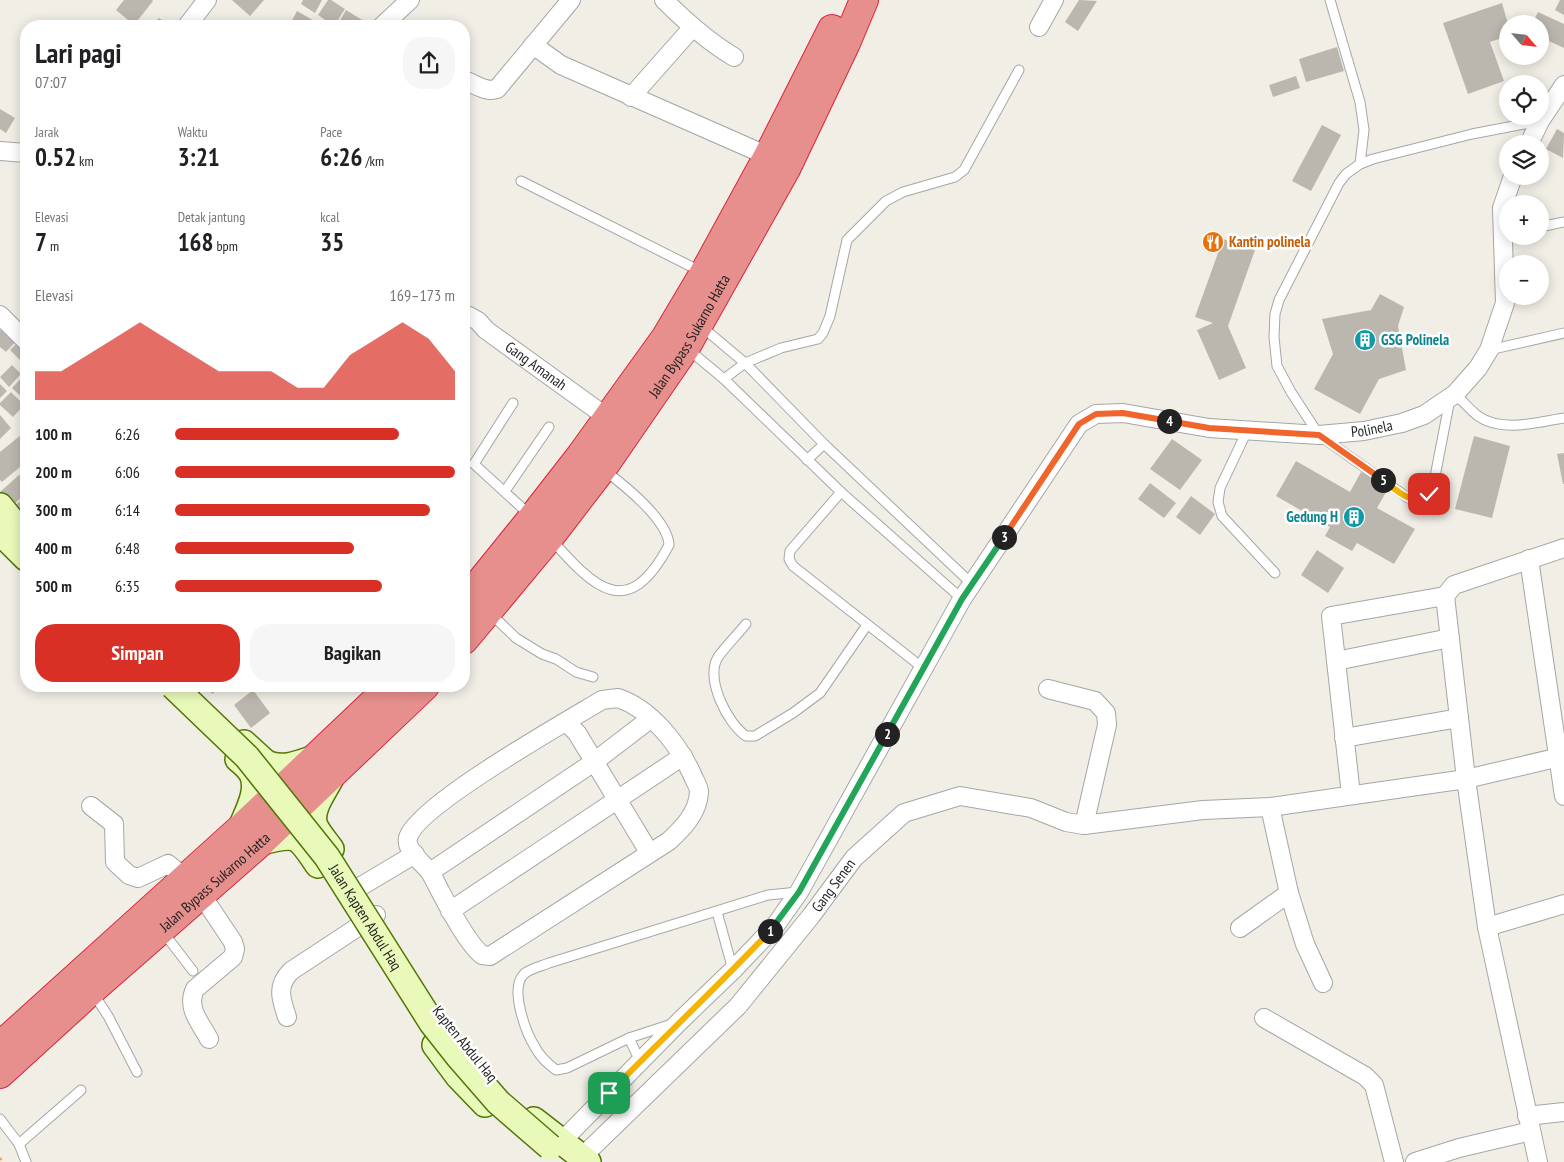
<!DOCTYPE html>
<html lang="id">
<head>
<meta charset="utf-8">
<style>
	:root { --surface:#fff; --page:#f6f6f6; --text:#202124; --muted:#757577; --accent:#d93025 }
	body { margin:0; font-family:"PT Sans Narrow",sans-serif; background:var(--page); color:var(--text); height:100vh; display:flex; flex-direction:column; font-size:19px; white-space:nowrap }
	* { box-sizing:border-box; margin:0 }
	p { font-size:16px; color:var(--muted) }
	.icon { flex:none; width:28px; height:28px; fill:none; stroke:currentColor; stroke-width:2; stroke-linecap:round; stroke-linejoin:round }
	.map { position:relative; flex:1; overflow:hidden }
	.panel { position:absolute; left:20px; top:20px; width:450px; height:672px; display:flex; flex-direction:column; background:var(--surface); border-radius:20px; box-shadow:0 2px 12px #0003 }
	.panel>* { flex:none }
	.needle { width:32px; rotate:118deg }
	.fabs { position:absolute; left:1499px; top:15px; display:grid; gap:10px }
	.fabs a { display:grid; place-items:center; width:50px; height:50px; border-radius:50%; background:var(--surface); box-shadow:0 2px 12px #0003; font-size:25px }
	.pin { position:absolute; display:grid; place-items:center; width:42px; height:42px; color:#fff; margin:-21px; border-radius:10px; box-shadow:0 2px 8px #0006 }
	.km { position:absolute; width:25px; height:25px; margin:-12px; border-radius:50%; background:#222; color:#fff; font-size:14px; line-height:25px; text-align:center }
	.round { display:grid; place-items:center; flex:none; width:52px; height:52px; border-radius:20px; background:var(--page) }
	.overview { display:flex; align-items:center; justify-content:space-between; height:85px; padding:0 15px }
	h1 { font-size:28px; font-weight:700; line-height:38px }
	.figures { display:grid; grid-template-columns:repeat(3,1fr); gap:8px; height:85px; padding:5px 15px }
	.figures div { display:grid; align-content:center }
	.figures b { font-size:25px; font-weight:700 }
	.figures small { font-size:14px; font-weight:400 }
	.figures p { font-size:14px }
	.chart { height:140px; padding:10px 15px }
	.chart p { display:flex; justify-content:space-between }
	.chart svg { width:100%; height:90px; margin-top:5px; fill:var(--accent); opacity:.7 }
	.button { display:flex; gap:10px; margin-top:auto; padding:10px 15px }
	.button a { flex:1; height:58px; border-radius:20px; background:var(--accent); color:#fff; font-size:20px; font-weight:700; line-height:58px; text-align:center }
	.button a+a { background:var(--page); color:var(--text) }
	ul { padding:0 15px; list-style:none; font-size:16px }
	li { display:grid; grid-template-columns:80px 60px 1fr; align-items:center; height:38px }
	li i { height:12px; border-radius:6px; background:var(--accent) }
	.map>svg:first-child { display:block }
</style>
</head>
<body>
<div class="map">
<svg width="1564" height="1162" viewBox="0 0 1564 1162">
	<rect width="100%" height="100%" fill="#f0eee5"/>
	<g fill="#bcb7ae">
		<path d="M124,0H152L153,1L134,25L116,10Z"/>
		<path d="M232,0H264L250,16Z"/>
		<path d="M303,0H322L315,13L301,4Z"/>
		<path d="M328,0H331L345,9L334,26L318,15Z"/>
		<path d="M1079,0L1097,1L1078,31L1065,22Z"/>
		<path d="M1560,0H1564V15L1555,10Z"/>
		<path d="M1502,3L1508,24V36L1490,42L1504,81L1468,94L1443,23Z"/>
		<path d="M346,10L367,23L365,26H337Z"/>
		<path d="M297,11L316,22L313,26H289Z"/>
		<path d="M1538,12L1564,24V48L1540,37V24H1532Z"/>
		<path d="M159,18L170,26H152Z"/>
		<path d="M1337,47L1344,71L1306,82L1299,59Z"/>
		<path d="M1296,76L1300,88L1273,97L1269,85Z"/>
		<path d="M0,109L15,118L6,133L0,129Z"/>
		<path d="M1322,125L1341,135L1311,191L1292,181Z"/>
		<path d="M1557,129L1564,133L1563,158L1546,149Z"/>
		<path d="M1223,239L1255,250L1228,326L1246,368L1219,380L1197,330L1213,323L1195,317Z"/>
		<path d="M1380,294L1404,307L1398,326L1406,370L1379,379L1360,414L1314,389L1333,354L1322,319L1371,310Z"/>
		<path d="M5,326L19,338L6,352L0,347V331Z"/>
		<path d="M22,338L26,343L25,365L10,350Z"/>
		<path d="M12,365L21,374L9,387L0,377Z"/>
		<path d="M26,373V401L12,388Z"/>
		<path d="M0,384L7,391L0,398Z"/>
		<path d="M11,392L24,405L13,417L0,405V403Z"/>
		<path d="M0,415L11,428L0,439Z"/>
		<path d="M26,431V462L2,482L0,480V452Z"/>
		<path d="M1474,436L1510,446L1492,518L1455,509Z"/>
		<path d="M1172,439L1202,460L1180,490L1150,469Z"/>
		<path d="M1564,453V484H1563L1557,454Z"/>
		<path d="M1296,461L1350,492L1361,472L1389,487L1377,508L1415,529L1394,564L1357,543L1352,551L1325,536L1330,527L1276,496Z"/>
		<path d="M19,475L26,483V493L12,506L0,492Z"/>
		<path d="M1150,483L1176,503L1164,518L1138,499Z"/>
		<path d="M26,496V523L13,507Z"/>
		<path d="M1191,496L1215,514L1200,535L1176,517Z"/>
		<path d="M1317,550L1344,568L1328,593L1301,575Z"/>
		<path d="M207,686H224L212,694Z"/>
		<path d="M253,690L270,713L251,728L234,705Z"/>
	</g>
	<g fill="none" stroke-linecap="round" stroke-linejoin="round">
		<g stroke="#a6a6a6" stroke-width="11">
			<g id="lane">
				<path d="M1330,0L1360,102L1364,130L1360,164"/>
				<path d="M521,181L702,272"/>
				<path d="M1540,227L1564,222"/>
				<path d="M701,326L745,363L824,444L972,584"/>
				<path d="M689,350L724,379L841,492L962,599"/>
				<path d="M1489,350L1564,333"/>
				<path d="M724,379L745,363L781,348L818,339L823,333L830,316L847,240L886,201L903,192L955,177L964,170L1019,70"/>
				<path d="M1455,394C1463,401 1470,410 1478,416C1502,433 1538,422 1564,418"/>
				<path d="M1450,399L1433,487L1426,498L1417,500L1408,498L1319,435L1291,392L1277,366L1274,337L1275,314L1279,300L1339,183L1346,174L1360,164L1373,159L1472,134L1540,121"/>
				<path d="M513,403L474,464L531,516"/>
				<path d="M1247,431L1220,488L1218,502L1222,516L1275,573"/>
				<path d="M807,460L824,444"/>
				<path d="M505,491L549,427"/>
				<path d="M841,492L790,551L789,559L793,566L923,668"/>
				<path d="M551,539C595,589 628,622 669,545C668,520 624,485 604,470"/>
				<path d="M490,613L516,638L542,654L556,659L576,672L593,677"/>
				<path d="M746,624C737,635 726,646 718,657C705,679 727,723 746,736H755L793,713L820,693L867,625"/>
				<path d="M717,912L733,970"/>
				<path d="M163,932L193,971"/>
				<path d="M93,993L108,1016L137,1072"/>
				<path d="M672,1024L629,1038L567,1068L556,1070C547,1063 540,1057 535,1047C526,1033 509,988 524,974C529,969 542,966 549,963L768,895L798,892"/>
				<path d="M629,1038L640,1061"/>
				<path d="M0,1119L19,1144L26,1162"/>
				<path d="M19,1144L81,1090"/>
			</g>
		</g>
		<g stroke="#a6a6a6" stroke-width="20">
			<g id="street">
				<path d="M664,0C686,22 707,41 734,57"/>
				<path d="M187,26L207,0"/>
				<path d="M382,26L410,0"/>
				<path d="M1039,27L1054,0"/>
				<path d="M533,45L561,65L768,156"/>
				<path d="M464,80C474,83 485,93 497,89L571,0"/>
				<path d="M631,97L692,28"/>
				<path d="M1529,144L1540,121L1564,85"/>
				<path d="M0,151L26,153"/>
				<path d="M0,315L26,341"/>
				<path id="s1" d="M464,317L469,316L478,321L486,330L608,418"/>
				<path d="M1529,559L1564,796"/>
				<path d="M1336,661L1450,638"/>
				<path d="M1048,689L1095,701L1106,713L1107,725L1084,825"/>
				<path d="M618,698C651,709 678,744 692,774C694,780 699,786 699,792C698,813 683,828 669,841L490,956L482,955C467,943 448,906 439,889C436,883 433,877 430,872C423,863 405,850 408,838C416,806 569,720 602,700Z"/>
				<path d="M566,722L577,733L649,852"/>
				<path d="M1344,738L1459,718"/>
				<path d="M1351,795L1331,616L1445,596"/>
				<path d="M91,806L114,824L115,862L129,875L138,878L168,864L185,878"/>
				<path d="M1270,807L1289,893L1305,944L1323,983"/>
				<path d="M430,872L594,762L650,719"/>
				<path d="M358,888L415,854"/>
				<path d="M201,894L233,942L235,949L233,957L195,989C186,1008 200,1022 209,1039"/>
				<path d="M450,911L683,756"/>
				<path d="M1487,927L1564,904"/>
				<path d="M1240,928L1289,893"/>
				<path d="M287,1017C281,999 276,986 291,971L376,915"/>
				<path d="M1264,1018L1365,1076L1374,1085L1394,1162"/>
				<path d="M1527,1116L1564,1112"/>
				<path id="s2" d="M561,1142L680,1021L733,970L775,926L799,892L962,599L1079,424L1096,414L1123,413L1209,428L1319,435L1364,431L1402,423L1424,415L1455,394L1478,368L1489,350L1505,303L1502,208L1513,176"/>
				<path id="s3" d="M582,1157L738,1006L811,916L854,858L904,813L960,796L1031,808L1066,822L1084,825L1203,810L1270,807L1466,779L1564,756"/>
				<path d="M1415,1162L1459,1148L1531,1131"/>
				<path d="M1538,1162L1487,927L1466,779L1445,596L1454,585L1564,548"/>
			</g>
		</g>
		<g stroke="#527605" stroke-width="28">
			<g id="secondary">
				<path d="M0,506L26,538"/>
				<path d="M0,532L26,558"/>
				<path d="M244,743L266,763C283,771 300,763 317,757"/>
				<path d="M238,759C243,763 249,768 252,774C260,791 247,812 241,828"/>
				<path d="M331,778C324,792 309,810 315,826C319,834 326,842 331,849"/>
				<path d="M261,842C298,833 297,834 318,865"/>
				<path d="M435,1045L458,1076L485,1104"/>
				<path d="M534,1120L588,1162"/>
			</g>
		</g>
		<g stroke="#da253d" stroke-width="30">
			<g id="highway">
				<path d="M464,602L532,518L581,455L666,337L704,273L768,156L832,29"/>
				<path id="s4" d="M464,640L549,538L602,469L686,347L786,169L846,43L864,0"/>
				<path d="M0,1046L241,828L391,686"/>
				<path id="s5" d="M0,1074L92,990L261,842L425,686"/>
			</g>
		</g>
		<path stroke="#f9996c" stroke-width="2.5" stroke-dasharray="2.5 2.5" stroke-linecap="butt" d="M0,1158L3,1162"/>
		<use href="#lane" stroke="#fff" stroke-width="9"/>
		<use href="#street" stroke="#fff" stroke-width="18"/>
		<use href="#secondary" stroke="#e8f9b9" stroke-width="25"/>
		<use href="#highway" stroke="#e78f8d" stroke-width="28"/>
		<g stroke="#527605" stroke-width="28" stroke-linecap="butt">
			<g id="secondary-bridge">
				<path id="s6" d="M173,686L247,757L327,857L432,1023L458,1056L498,1102L550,1147"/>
			</g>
		</g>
		<use href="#secondary-bridge" stroke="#e8f9b9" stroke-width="25"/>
	</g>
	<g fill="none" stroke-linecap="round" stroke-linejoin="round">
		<g stroke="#fff" stroke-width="10">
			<path id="split-1" d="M609,1093C662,1039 718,986 770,931"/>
		</g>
		<g stroke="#fff" stroke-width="10">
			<path id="split-2" d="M770,931L799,892L887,734"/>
		</g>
		<g stroke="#fff" stroke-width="10">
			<path id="split-3" d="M887,734L962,599L1004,537"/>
		</g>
		<g stroke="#fff" stroke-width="10">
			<path id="split-4" d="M1004,537L1079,424L1096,414L1123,413L1169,421"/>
		</g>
		<g stroke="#fff" stroke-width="10">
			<path id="split-5" d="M1169,421L1209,428L1319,435L1383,480"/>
		</g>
		<g stroke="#fff" stroke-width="10">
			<path id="split-6" d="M1383,480C1395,489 1415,509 1429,494"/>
		</g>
		<use href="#split-1" stroke="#f5b400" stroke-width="6"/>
		<use href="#split-2" stroke="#22a559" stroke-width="6"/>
		<use href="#split-3" stroke="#22a559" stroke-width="6"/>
		<use href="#split-4" stroke="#f0652b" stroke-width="6"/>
		<use href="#split-5" stroke="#f0652b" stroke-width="6"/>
		<use href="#split-6" stroke="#f5b400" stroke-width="6"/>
	</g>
	<defs>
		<g id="restaurant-disc" transform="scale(1.125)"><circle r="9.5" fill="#e8710a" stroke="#fff"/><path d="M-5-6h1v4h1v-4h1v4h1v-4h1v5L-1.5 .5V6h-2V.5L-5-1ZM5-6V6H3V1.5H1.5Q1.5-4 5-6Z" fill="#fff"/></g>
		<g id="building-disc" transform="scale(1.125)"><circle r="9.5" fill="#0f9aa8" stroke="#fff"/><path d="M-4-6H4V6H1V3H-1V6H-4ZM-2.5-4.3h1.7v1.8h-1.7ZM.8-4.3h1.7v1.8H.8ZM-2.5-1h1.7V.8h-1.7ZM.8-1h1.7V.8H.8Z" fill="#fff"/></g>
	</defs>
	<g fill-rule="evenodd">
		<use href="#restaurant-disc" x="1213" y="242"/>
		<use href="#building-disc" x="1365" y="340"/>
		<use href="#building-disc" x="1354" y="517"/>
	</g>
	<g text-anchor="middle" stroke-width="5" stroke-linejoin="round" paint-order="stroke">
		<g font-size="15" font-weight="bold" fill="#c56008" stroke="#fff" text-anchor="start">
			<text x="1229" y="247">Kantin polinela</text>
		</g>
		<g font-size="15" fill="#1f1f1f" stroke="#fff">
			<text dy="5" stroke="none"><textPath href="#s4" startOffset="379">Jalan Bypass Sukarno Hatta</textPath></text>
			<text dy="5" stroke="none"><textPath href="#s1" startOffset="89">Gang Amanah</textPath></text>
			<text dy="5" stroke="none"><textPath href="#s2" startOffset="1189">Polinela</textPath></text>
			<text dy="5" stroke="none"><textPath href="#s5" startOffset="288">Jalan Bypass Sukarno Hatta</textPath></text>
			<text dy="5" stroke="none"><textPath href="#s3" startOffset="371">Gang Senen</textPath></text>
			<text dy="5" stroke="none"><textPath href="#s6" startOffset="302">Jalan Kapten Abdul Haq</textPath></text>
			<text transform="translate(465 1044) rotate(51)" y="5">Kapten Abdul Haq</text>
		</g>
		<g font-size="15" font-weight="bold" fill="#0d838f" stroke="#fff" text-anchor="start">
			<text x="1381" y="345">GSG Polinela</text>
			<text x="1338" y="522" text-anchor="end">Gedung H</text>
		</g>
	</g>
</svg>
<div class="fabs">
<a><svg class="needle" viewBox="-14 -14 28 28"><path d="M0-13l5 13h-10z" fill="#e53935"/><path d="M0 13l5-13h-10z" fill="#757577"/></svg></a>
<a><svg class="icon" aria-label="locate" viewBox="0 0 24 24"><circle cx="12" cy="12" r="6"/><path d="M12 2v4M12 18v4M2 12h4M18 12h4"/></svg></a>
<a><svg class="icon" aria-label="layers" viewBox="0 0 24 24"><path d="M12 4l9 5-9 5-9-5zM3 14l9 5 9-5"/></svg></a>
<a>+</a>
<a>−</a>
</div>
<div class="pin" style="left:609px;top:1093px;background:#1e9e55"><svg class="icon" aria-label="arrive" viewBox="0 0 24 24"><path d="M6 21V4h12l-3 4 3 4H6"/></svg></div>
<div class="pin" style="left:1429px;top:494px;background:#d93025"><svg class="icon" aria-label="check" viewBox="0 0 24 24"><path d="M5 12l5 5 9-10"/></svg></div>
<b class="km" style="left:770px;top:931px">1</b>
<b class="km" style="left:887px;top:734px">2</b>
<b class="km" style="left:1004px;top:537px">3</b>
<b class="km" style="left:1169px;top:421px">4</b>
<b class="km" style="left:1383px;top:480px">5</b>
<section class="panel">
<div class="overview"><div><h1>Lari pagi</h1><p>07:07</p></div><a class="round"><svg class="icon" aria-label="share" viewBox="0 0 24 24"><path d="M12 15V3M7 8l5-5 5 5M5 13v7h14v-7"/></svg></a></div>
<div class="figures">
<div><p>Jarak</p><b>0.52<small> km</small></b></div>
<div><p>Waktu</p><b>3:21</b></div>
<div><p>Pace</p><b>6:26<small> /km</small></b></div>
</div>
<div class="figures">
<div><p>Elevasi</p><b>7<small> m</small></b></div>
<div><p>Detak jantung</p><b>168<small> bpm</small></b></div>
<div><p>kcal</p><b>35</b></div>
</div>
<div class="chart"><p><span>Elevasi</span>169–173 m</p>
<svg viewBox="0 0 160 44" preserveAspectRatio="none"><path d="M0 44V30L10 30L20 22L30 14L40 6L50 14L60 22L70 30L80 30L90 30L100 38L110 38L120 22L130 14L140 6L150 14L160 30V44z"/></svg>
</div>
<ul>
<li><b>100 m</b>6:26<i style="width:80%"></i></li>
<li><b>200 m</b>6:06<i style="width:100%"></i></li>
<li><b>300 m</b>6:14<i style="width:91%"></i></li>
<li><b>400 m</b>6:48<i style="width:64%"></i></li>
<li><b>500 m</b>6:35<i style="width:74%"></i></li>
</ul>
<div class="button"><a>Simpan</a><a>Bagikan</a></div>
</section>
</div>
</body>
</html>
